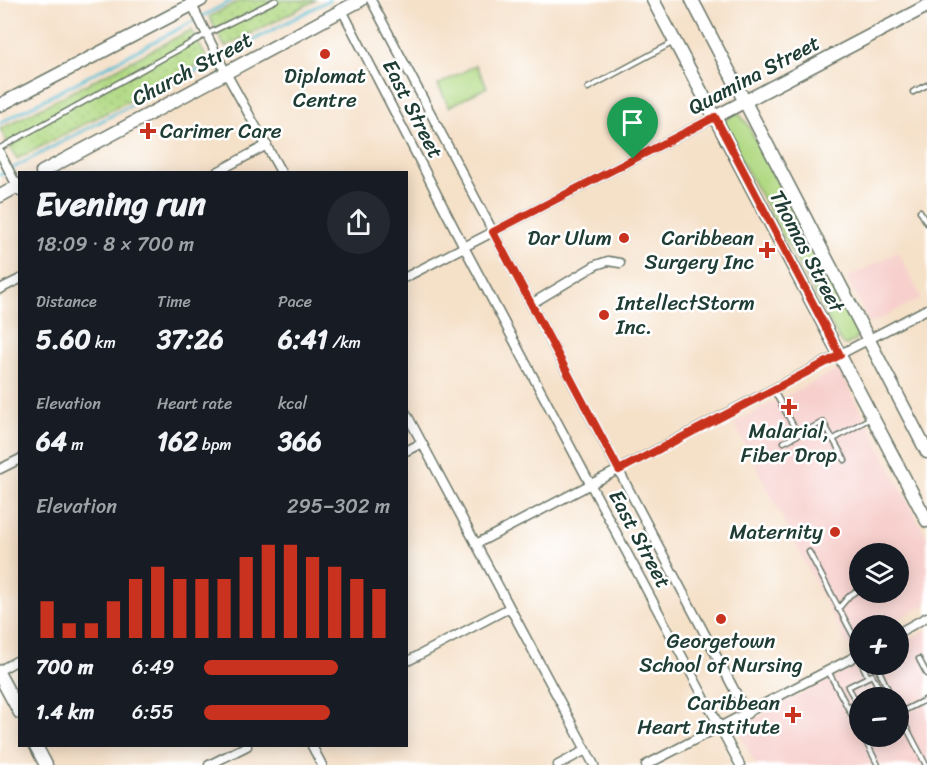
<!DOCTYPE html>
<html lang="en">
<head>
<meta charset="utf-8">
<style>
	:root { --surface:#171b24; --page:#242831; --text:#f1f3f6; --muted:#9ea1a6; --accent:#c8321e }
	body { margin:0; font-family:Sriracha,sans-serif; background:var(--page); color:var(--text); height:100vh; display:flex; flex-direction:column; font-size:22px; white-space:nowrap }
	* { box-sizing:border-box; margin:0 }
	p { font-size:20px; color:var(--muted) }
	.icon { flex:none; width:33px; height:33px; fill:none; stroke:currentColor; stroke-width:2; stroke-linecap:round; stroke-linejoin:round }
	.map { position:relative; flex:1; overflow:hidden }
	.drawer { position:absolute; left:18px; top:171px; width:390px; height:576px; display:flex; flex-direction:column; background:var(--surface); border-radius:0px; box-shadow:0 3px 15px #0003 }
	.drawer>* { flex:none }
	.fabs { position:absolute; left:849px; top:543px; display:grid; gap:12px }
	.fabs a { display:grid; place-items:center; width:60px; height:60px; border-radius:50%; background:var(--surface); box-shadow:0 3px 15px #0003; font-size:30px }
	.pin { position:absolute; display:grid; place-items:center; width:51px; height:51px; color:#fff; margin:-62px -26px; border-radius:50% 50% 50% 0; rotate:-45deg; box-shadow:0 0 6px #0007 }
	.pin .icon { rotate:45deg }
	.round { display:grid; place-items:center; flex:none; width:63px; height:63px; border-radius:32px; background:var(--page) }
	.headline { display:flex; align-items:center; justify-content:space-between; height:102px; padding:0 18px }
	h1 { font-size:33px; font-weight:800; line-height:45px }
	.figures { display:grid; grid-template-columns:repeat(3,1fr); gap:9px; height:102px; padding:6px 18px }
	.figures div { display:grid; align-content:center }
	.figures b { font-size:26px; font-weight:800 }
	.figures small { font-size:16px; font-weight:400 }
	.figures p { font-size:16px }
	.chart { height:168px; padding:12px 18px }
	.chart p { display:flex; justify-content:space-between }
	.chart svg { width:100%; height:108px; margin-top:6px; stroke:var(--accent); stroke-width:6 }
	ul { padding:0 18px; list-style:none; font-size:20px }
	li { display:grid; grid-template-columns:96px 72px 1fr; align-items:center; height:45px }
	li i { height:15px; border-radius:8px; background:var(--accent) }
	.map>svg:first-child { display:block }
</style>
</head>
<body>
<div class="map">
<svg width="927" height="765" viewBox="0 0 927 765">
	<defs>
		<pattern id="grass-dots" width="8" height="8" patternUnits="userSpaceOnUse" patternTransform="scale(1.5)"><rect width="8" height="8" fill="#b1d983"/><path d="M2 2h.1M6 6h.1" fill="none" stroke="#98bb72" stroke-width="1.8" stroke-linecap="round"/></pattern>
	</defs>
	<rect width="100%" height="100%" fill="#fff"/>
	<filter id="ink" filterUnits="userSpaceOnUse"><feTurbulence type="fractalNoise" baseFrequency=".0167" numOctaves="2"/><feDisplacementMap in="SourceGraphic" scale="12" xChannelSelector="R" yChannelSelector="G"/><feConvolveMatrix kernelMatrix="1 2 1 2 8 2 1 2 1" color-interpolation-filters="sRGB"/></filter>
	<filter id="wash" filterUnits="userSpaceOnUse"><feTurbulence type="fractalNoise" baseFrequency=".008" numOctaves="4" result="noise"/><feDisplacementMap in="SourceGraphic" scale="24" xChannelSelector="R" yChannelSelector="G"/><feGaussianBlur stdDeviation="1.35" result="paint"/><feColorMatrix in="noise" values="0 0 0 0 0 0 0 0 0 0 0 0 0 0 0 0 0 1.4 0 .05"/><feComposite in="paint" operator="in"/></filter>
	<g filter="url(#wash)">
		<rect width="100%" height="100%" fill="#f5e0c8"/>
		<g fill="#f7d0cd" fill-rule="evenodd">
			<path d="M898,252L921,298L870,324L847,278Z"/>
			<path d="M839,369L927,538V604L887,625L860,626L859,641L848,647L734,423ZM860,554H898V592H860Z"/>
			<path d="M927,630V765H756L737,728L860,664H898L899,644ZM860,698H898V736H860Z"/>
		</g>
		<g fill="url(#grass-dots)" stroke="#688b5c" stroke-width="1.5">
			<path d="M241,0H316L225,47L209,17Z"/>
			<path d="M191,30L208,60L17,159L0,129Z"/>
		</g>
		<g fill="#b1d983" stroke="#688b5c" stroke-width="1.5">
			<path d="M476,65L487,87L449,107L438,85Z"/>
			<path d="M734,114H739L746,122L858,333L856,340L846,345L841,343L725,130L724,121Z"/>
		</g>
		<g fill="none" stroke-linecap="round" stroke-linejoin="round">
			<g stroke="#56bdd4" stroke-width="3">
				<path d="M0,123L233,0"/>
				<path d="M0,175L329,0"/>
			</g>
		</g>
	</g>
	<g filter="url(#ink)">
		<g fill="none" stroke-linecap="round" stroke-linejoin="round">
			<g stroke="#6a7668" stroke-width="7">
				<g id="lane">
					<path d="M588,88L674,42"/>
					<path d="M913,92L927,85"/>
					<path d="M0,148L207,34L276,0"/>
					<path d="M920,211L927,223"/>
					<path d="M774,391L798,434"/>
					<path d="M834,439L872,417"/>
					<path d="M784,442L823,422L845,460"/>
					<path d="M809,552L860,648"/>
					<path d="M838,609L850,595L860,589"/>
					<path d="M919,659L927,674"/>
					<path d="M862,664L868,677"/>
					<path d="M876,664L892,698"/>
					<path d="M828,671L848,708L860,702"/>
					<path d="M869,698L887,688"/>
					<path d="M860,699L856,701L848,687L872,675L879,688L862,698"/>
					<path d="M848,708L860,730"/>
					<path d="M898,711L926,765"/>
					<path d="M899,713L927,699"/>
					<path d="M863,736L878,765"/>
				</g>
			</g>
			<g stroke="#6a7668" stroke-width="11">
				<g id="street">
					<path d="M371,0L747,714"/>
					<path d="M190,1L226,73L281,172"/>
					<path d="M342,10L464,247L740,765"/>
					<path d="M0,153L20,192"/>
					<path d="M217,172L267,145"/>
					<path d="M406,277L715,117"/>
					<path d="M0,289L20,279"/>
					<path d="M531,304L596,265L608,261L620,263"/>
					<path d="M406,413L594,765"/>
					<path d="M406,451L422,443"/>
					<path d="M0,469L20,459"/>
					<path d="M476,544L927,309"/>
					<path d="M898,633L927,617"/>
					<path d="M406,662L509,608"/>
					<path d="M0,670L20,659"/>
					<path d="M312,746L322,765"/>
					<path d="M209,765L247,746"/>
					<path d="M558,765L586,750"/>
					<path d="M646,765L860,654"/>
				</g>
			</g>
			<g stroke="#6a7668" stroke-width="15">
				<g id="secondary">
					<path d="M653,0L927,521"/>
					<path d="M692,0L927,452"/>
					<path d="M0,105L201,0"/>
					<path d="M715,117L927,6"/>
					<path d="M42,172L361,0"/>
					<path d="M0,196L20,185"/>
					<path d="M0,676L20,713"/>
					<path d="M36,746L46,765"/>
				</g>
			</g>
			<use href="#lane" stroke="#fff" stroke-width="4"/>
			<use href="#street" stroke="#fff" stroke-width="8"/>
			<use href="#secondary" stroke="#fff" stroke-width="12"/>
		</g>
	</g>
	<g fill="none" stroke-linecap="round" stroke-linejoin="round" filter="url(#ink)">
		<g stroke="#fff" stroke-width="12">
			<path id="route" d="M715,117L840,355L619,470L493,232Z"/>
		</g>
		<use href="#route" stroke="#c8321e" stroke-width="8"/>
	</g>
	<g fill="#c8321e" stroke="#fff" stroke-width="2">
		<circle cx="325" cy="54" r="6"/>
		<path d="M145 122h6v6h6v6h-6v6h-6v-6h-6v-6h6z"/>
		<circle cx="624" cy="238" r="6"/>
		<path d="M764 241h6v6h6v6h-6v6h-6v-6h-6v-6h6z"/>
		<circle cx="604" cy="315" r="6"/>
		<path d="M786 398h6v6h6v6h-6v6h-6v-6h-6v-6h6z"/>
		<circle cx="835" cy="532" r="6"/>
		<circle cx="721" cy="619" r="6"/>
		<path d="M790 706h6v6h6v6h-6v6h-6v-6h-6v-6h6z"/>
	</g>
	<g text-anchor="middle" stroke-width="5" stroke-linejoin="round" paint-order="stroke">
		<g font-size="21" fill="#1f3d34" stroke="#fff">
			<text transform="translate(192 69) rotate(-28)" y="7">Church Street</text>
			<text transform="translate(754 75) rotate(-28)" y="7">Quamina Street</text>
			<text transform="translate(413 109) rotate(63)" y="7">East Street</text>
			<text transform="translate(807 251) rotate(62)" y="7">Thomas Street</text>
			<text transform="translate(640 539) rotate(62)" y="7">East Street</text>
		</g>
		<g font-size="21" fill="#1f3d34" stroke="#fff" text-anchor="end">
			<text x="325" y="83" text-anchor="middle">Diplomat<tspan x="325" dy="24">Centre</tspan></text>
			<text x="160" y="138" text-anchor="start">Carimer Care</text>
			<text x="612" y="245">Dar Ulum</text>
			<text x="754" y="245">Caribbean<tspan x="754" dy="24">Surgery Inc</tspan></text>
			<text x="616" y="310" text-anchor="start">IntellectStorm<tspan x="616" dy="24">Inc.</tspan></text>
			<text x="789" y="438" text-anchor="middle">Malarial,<tspan x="789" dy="24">Fiber Drop</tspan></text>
			<text x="823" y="539">Maternity</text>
			<text x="721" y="648" text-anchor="middle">Georgetown<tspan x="721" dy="24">School of Nursing</tspan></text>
			<text x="780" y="710">Caribbean<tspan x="780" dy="24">Heart Institute</tspan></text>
		</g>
	</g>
</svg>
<div class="fabs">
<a><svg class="icon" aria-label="layers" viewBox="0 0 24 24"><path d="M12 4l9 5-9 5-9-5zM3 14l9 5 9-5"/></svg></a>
<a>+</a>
<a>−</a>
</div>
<div class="pin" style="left:633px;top:159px;background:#1e9e55"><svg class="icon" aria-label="arrive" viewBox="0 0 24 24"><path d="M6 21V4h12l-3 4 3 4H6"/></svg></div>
<section class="drawer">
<div class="headline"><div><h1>Evening run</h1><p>18:09 · 8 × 700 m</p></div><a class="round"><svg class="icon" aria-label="share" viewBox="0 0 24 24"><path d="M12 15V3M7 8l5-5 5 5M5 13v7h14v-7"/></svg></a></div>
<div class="figures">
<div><p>Distance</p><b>5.60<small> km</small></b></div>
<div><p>Time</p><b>37:26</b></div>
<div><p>Pace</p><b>6:41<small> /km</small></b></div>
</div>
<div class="figures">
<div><p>Elevation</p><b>64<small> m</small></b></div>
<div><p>Heart rate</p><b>162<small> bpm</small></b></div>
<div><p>kcal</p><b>366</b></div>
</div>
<div class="chart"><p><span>Elevation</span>295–302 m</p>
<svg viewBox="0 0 160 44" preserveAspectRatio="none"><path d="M5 44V29M15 44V38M25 44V38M35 44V29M45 44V20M55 44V15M65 44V20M75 44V20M85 44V20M95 44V11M105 44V6M115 44V6M125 44V11M135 44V15M145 44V20M155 44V24"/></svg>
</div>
<ul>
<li><b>700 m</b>6:49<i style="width:72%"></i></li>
<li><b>1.4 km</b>6:55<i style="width:68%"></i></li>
</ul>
</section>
</div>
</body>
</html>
